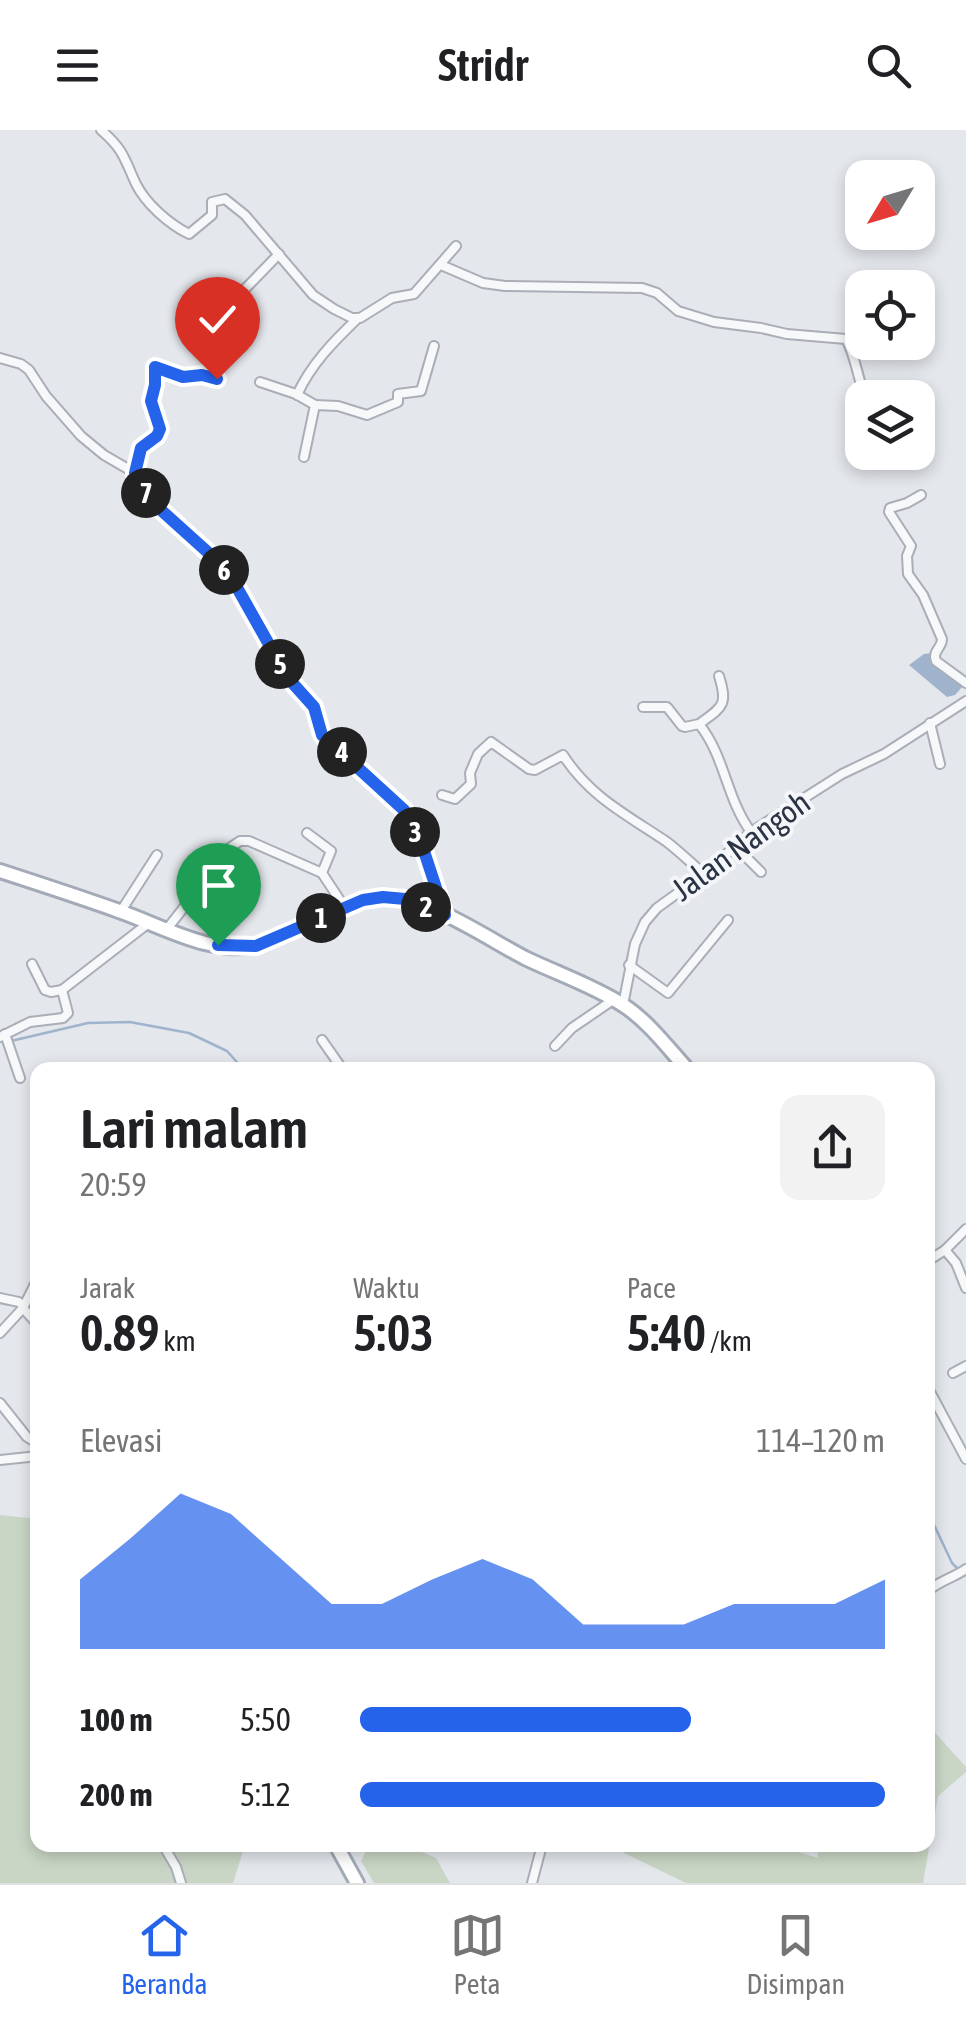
<!DOCTYPE html>
<html lang="id">
<head>
<meta charset="utf-8">
<style>
	:root { --surface:#fff; --page:#f2f2f2; --text:#202124; --muted:#757577; --line:#e0e0e0; --accent:#2563eb }
	body { margin:0; font-family:"Asap Condensed",sans-serif; background:var(--page); color:var(--text); height:100vh; display:flex; flex-direction:column; font-size:38px; white-space:nowrap }
	* { box-sizing:border-box; margin:0 }
	p { font-size:32px; color:var(--muted) }
	.icon { flex:none; width:55px; height:55px; fill:none; stroke:currentColor; stroke-width:2; stroke-linecap:round; stroke-linejoin:round }
	.map { position:relative; flex:1; overflow:hidden }
	.drawer { position:absolute; left:30px; top:932px; width:905px; height:790px; display:flex; flex-direction:column; background:var(--surface); border-radius:20px; box-shadow:0 5px 15px #0003 }
	.drawer>* { flex:none }
	.needle { width:65px; rotate:232deg }
	.controls { position:absolute; left:845px; top:30px; display:grid; gap:20px }
	.controls a { display:grid; place-items:center; width:90px; height:90px; border-radius:20px; background:var(--surface); box-shadow:0 5px 15px #0003; font-size:50px }
	.pin { position:absolute; display:grid; place-items:center; width:85px; height:85px; color:#fff; margin:-102px -42px; border-radius:50% 50% 50% 0; rotate:-45deg; box-shadow:0 0 10px #0007 }
	.pin .icon { rotate:45deg }
	.km { position:absolute; width:50px; height:50px; margin:-25px; border-radius:50%; background:#222; color:#fff; font-size:28px; line-height:50px; text-align:center }
	.round { display:grid; place-items:center; flex:none; width:105px; height:105px; border-radius:20px; background:var(--page) }
	.head { display:flex; align-items:center; justify-content:space-between; height:170px; padding:0 50px }
	h1 { font-size:55px; font-weight:600; line-height:75px }
	.figures { display:grid; grid-template-columns:repeat(3,1fr); gap:15px; height:170px; padding:10px 50px }
	.figures div { display:grid; align-content:center }
	.figures b { font-size:50px; font-weight:600 }
	.figures small { font-size:28px; font-weight:400 }
	.figures p { font-size:28px }
	.chart { height:280px; padding:20px 50px }
	.chart p { display:flex; justify-content:space-between }
	.chart svg { width:100%; height:180px; margin-top:10px; fill:var(--accent); opacity:.7 }
	ul { padding:0 50px; list-style:none; font-size:32px }
	li { display:grid; grid-template-columns:160px 120px 1fr; align-items:center; height:75px }
	li i { height:25px; border-radius:12px; background:var(--accent) }
	header { display:flex; justify-content:space-between; align-items:center; height:130px; padding:0 50px; background:var(--surface); font-size:45px; font-weight:600 }
	.menu { display:flex; justify-content:space-around; align-items:center; height:140px; border-top:2px solid var(--line); background:var(--surface); font-size:28px; color:var(--muted) }
	.menu a { display:grid; justify-items:center; gap:5px }
	.menu .selected { color:var(--accent) }
	.map>svg:first-child { display:block }
</style>
</head>
<body>
<header><svg class="icon" aria-label="menu" viewBox="0 0 24 24"><path d="M4 6h16M4 12h16M4 18h16"/></svg>Stridr<svg class="icon" aria-label="search" viewBox="0 0 24 24"><circle cx="10" cy="10" r="6"/><path d="M15 15l6 6"/></svg></header>
<div class="map">
<svg width="966" height="1753" viewBox="0 0 966 1753">
	<rect width="100%" height="100%" fill="#e4e7ec"/>
	<g fill="#c9d6c5">
		<path d="M0,1385L37,1389L38,1715H242L244,1718L233,1753H0Z"/>
		<path d="M928,1595L966,1637V1642L938,1666L923,1753H686L624,1723L625,1715H775L818,1728L817,1715H928Z"/>
		<path d="M369,1715H405L436,1728L450,1753H374L361,1731Z"/>
	</g>
	<path fill="#9fb4cc" d="M932,523L963,556L955,565L947,567L909,535L924,524Z"/>
	<g fill="none" stroke-linecap="round" stroke-linejoin="round">
		<g stroke="#9fb4cc" stroke-width="2.5">
			<path d="M11,911L88,893L130,892L189,903L227,921L244,940"/>
			<path d="M928,1382L952,1433L958,1439"/>
		</g>
		<g stroke="#a9aeb7" stroke-width="12">
			<g id="minor">
				<path d="M101,0C124,20 124,28 136,54C146,74 169,94 189,104L212,85V72L225,69L245,85L313,165L334,179L352,188H360L392,168L414,164L456,116"/>
				<path d="M441,135L483,153L505,156L642,158L657,163L678,181L714,192L761,198L787,204L846,209C854,222 859,251 865,268"/>
				<path d="M243,161L279,124"/>
				<path d="M0,228L21,234L29,240L46,266L81,306L104,325L135,343L151,372L212,426L235,454L288,548L313,577L322,605L404,680L423,718L444,783"/>
				<path d="M260,252L296,264L315,275L304,327"/>
				<path d="M297,265C311,234 334,211 358,188"/>
				<path d="M315,275L338,276L367,285L398,272V264L421,261L434,216"/>
				<path d="M886,327L887,322"/>
				<path d="M135,343L141,318L157,306L161,299L151,271L155,255V237L183,247L203,245L217,249"/>
				<path d="M921,365L907,373L890,378L889,382L911,416L907,426L908,444L923,465L942,509C942,518 932,521 936,531L966,553"/>
				<path d="M643,577H667L682,596L685,597L699,594C725,626 726,668 751,702"/>
				<path d="M930,593L940,634"/>
				<path d="M699,594C723,577 728,575 719,546"/>
				<path d="M442,665L455,669L471,654L470,643L478,624L491,612L529,639L535,640L563,625C590,667 627,685 667,712C680,722 692,734 704,744"/>
				<path d="M307,703L331,721L322,743L345,778"/>
				<path d="M735,716L761,742"/>
				<path d="M121,781L157,725"/>
				<path d="M167,799L231,717L240,711H249L322,743"/>
				<path d="M629,835L668,863L728,790"/>
				<path d="M62,860L150,792"/>
				<path d="M623,875L635,814L645,792L657,778L704,744L751,702L842,644L884,624L966,571"/>
				<path d="M5,904L20,948"/>
				<path d="M0,907L30,892L63,888L68,883L62,860L51,862L45,860L32,834"/>
				<path d="M322,910L343,940"/>
				<path d="M555,916L572,898L613,870"/>
				<path d="M37,1044H38"/>
				<path d="M945,1120L956,1133L966,1158"/>
				<path d="M928,1131L945,1120L966,1099"/>
				<path d="M0,1168L19,1172L23,1176"/>
				<path d="M23,1178L38,1195"/>
				<path d="M0,1203L23,1178L38,1148"/>
				<path d="M953,1243L966,1236"/>
				<path d="M928,1258L966,1329"/>
				<path d="M0,1273L27,1307L38,1314"/>
				<path d="M0,1330L38,1326"/>
				<path d="M928,1461C939,1451 953,1448 966,1439"/>
				<path d="M163,1715L176,1737L181,1753"/>
				<path d="M532,1753L542,1715"/>
			</g>
		</g>
		<g stroke="#a3abb8" stroke-width="18">
			<g id="primary">
				<path d="M0,741C40,754 80,767 119,781C165,797 212,827 262,814C297,799 347,770 384,767C423,764 490,810 525,828C556,843 594,856 623,875C648,891 668,918 688,940"/>
				<path d="M336,1715L357,1753"/>
			</g>
		</g>
		<use href="#minor" stroke="#f7f8fa" stroke-width="8"/>
		<use href="#primary" stroke="#fff" stroke-width="12"/>
	</g>
	<g fill="none" stroke-linecap="round" stroke-linejoin="round">
		<g stroke="#fff" stroke-width="20">
			<path id="route" d="M217,249L202,245L183,247L155,237V255L151,271L160,299L157,306L141,318L135,343L152,372L212,426L235,454L288,548L314,577L322,605L404,680L423,718L445,785L405,769L383,767L363,770L256,816L218,815"/>
		</g>
		<use href="#route" stroke="#2563eb" stroke-width="12"/>
	</g>
	<g text-anchor="middle" stroke-width="8" stroke-linejoin="round" paint-order="stroke">
		<g font-size="32" fill="#2b3445" stroke="#f4f6f9">
			<text transform="translate(741 716) rotate(-36)" y="11">Jalan Nangoh</text>
		</g>
	</g>
</svg>
<div class="controls">
<a><svg class="needle" viewBox="-14 -14 28 28"><path d="M0-13l5 13h-10z" fill="#e53935"/><path d="M0 13l5-13h-10z" fill="#757577"/></svg></a>
<a><svg class="icon" aria-label="locate" viewBox="0 0 24 24"><circle cx="12" cy="12" r="6"/><path d="M12 2v4M12 18v4M2 12h4M18 12h4"/></svg></a>
<a><svg class="icon" aria-label="layers" viewBox="0 0 24 24"><path d="M12 4l9 5-9 5-9-5zM3 14l9 5 9-5"/></svg></a>
</div>
<div class="pin" style="left:218px;top:815px;background:#1e9e55"><svg class="icon" aria-label="arrive" viewBox="0 0 24 24"><path d="M6 21V4h12l-3 4 3 4H6"/></svg></div>
<div class="pin" style="left:217px;top:249px;background:#d93025"><svg class="icon" aria-label="check" viewBox="0 0 24 24"><path d="M5 12l5 5 9-10"/></svg></div>
<b class="km" style="left:321px;top:788px">1</b>
<b class="km" style="left:426px;top:777px">2</b>
<b class="km" style="left:415px;top:702px">3</b>
<b class="km" style="left:342px;top:622px">4</b>
<b class="km" style="left:280px;top:534px">5</b>
<b class="km" style="left:224px;top:440px">6</b>
<b class="km" style="left:146px;top:363px">7</b>
<section class="drawer">
<div class="head"><div><h1>Lari malam</h1><p>20:59</p></div><a class="round"><svg class="icon" aria-label="share" viewBox="0 0 24 24"><path d="M12 15V3M7 8l5-5 5 5M5 13v7h14v-7"/></svg></a></div>
<div class="figures">
<div><p>Jarak</p><b>0.89<small> km</small></b></div>
<div><p>Waktu</p><b>5:03</b></div>
<div><p>Pace</p><b>5:40<small> /km</small></b></div>
</div>
<div class="chart"><p><span>Elevasi</span>114–120 m</p>
<svg viewBox="0 0 160 44" preserveAspectRatio="none"><path d="M0 44V27L10 17L20 6L30 11L40 22L50 33L60 33L70 27L80 22L90 27L100 38L110 38L120 38L130 33L140 33L150 33L160 27V44z"/></svg>
</div>
<ul>
<li><b>100 m</b>5:50<i style="width:63%"></i></li>
<li><b>200 m</b>5:12<i style="width:100%"></i></li>
</ul>
</section>
</div>
<nav class="menu">
<a class="selected"><svg class="icon" aria-label="home" viewBox="0 0 24 24"><path d="M3 11l9-7 9 7M6 9v11h12V9"/></svg>Beranda</a>
<a><svg class="icon" aria-label="map" viewBox="0 0 24 24"><path d="M3 6l6-2 6 2 6-2v14l-6 2-6-2-6 2zM9 4v14M15 6v14"/></svg>Peta</a>
<a><svg class="icon" aria-label="saved" viewBox="0 0 24 24"><path d="M7 4h10v16l-5-4-5 4z"/></svg>Disimpan</a>
</nav>
</body>
</html>
